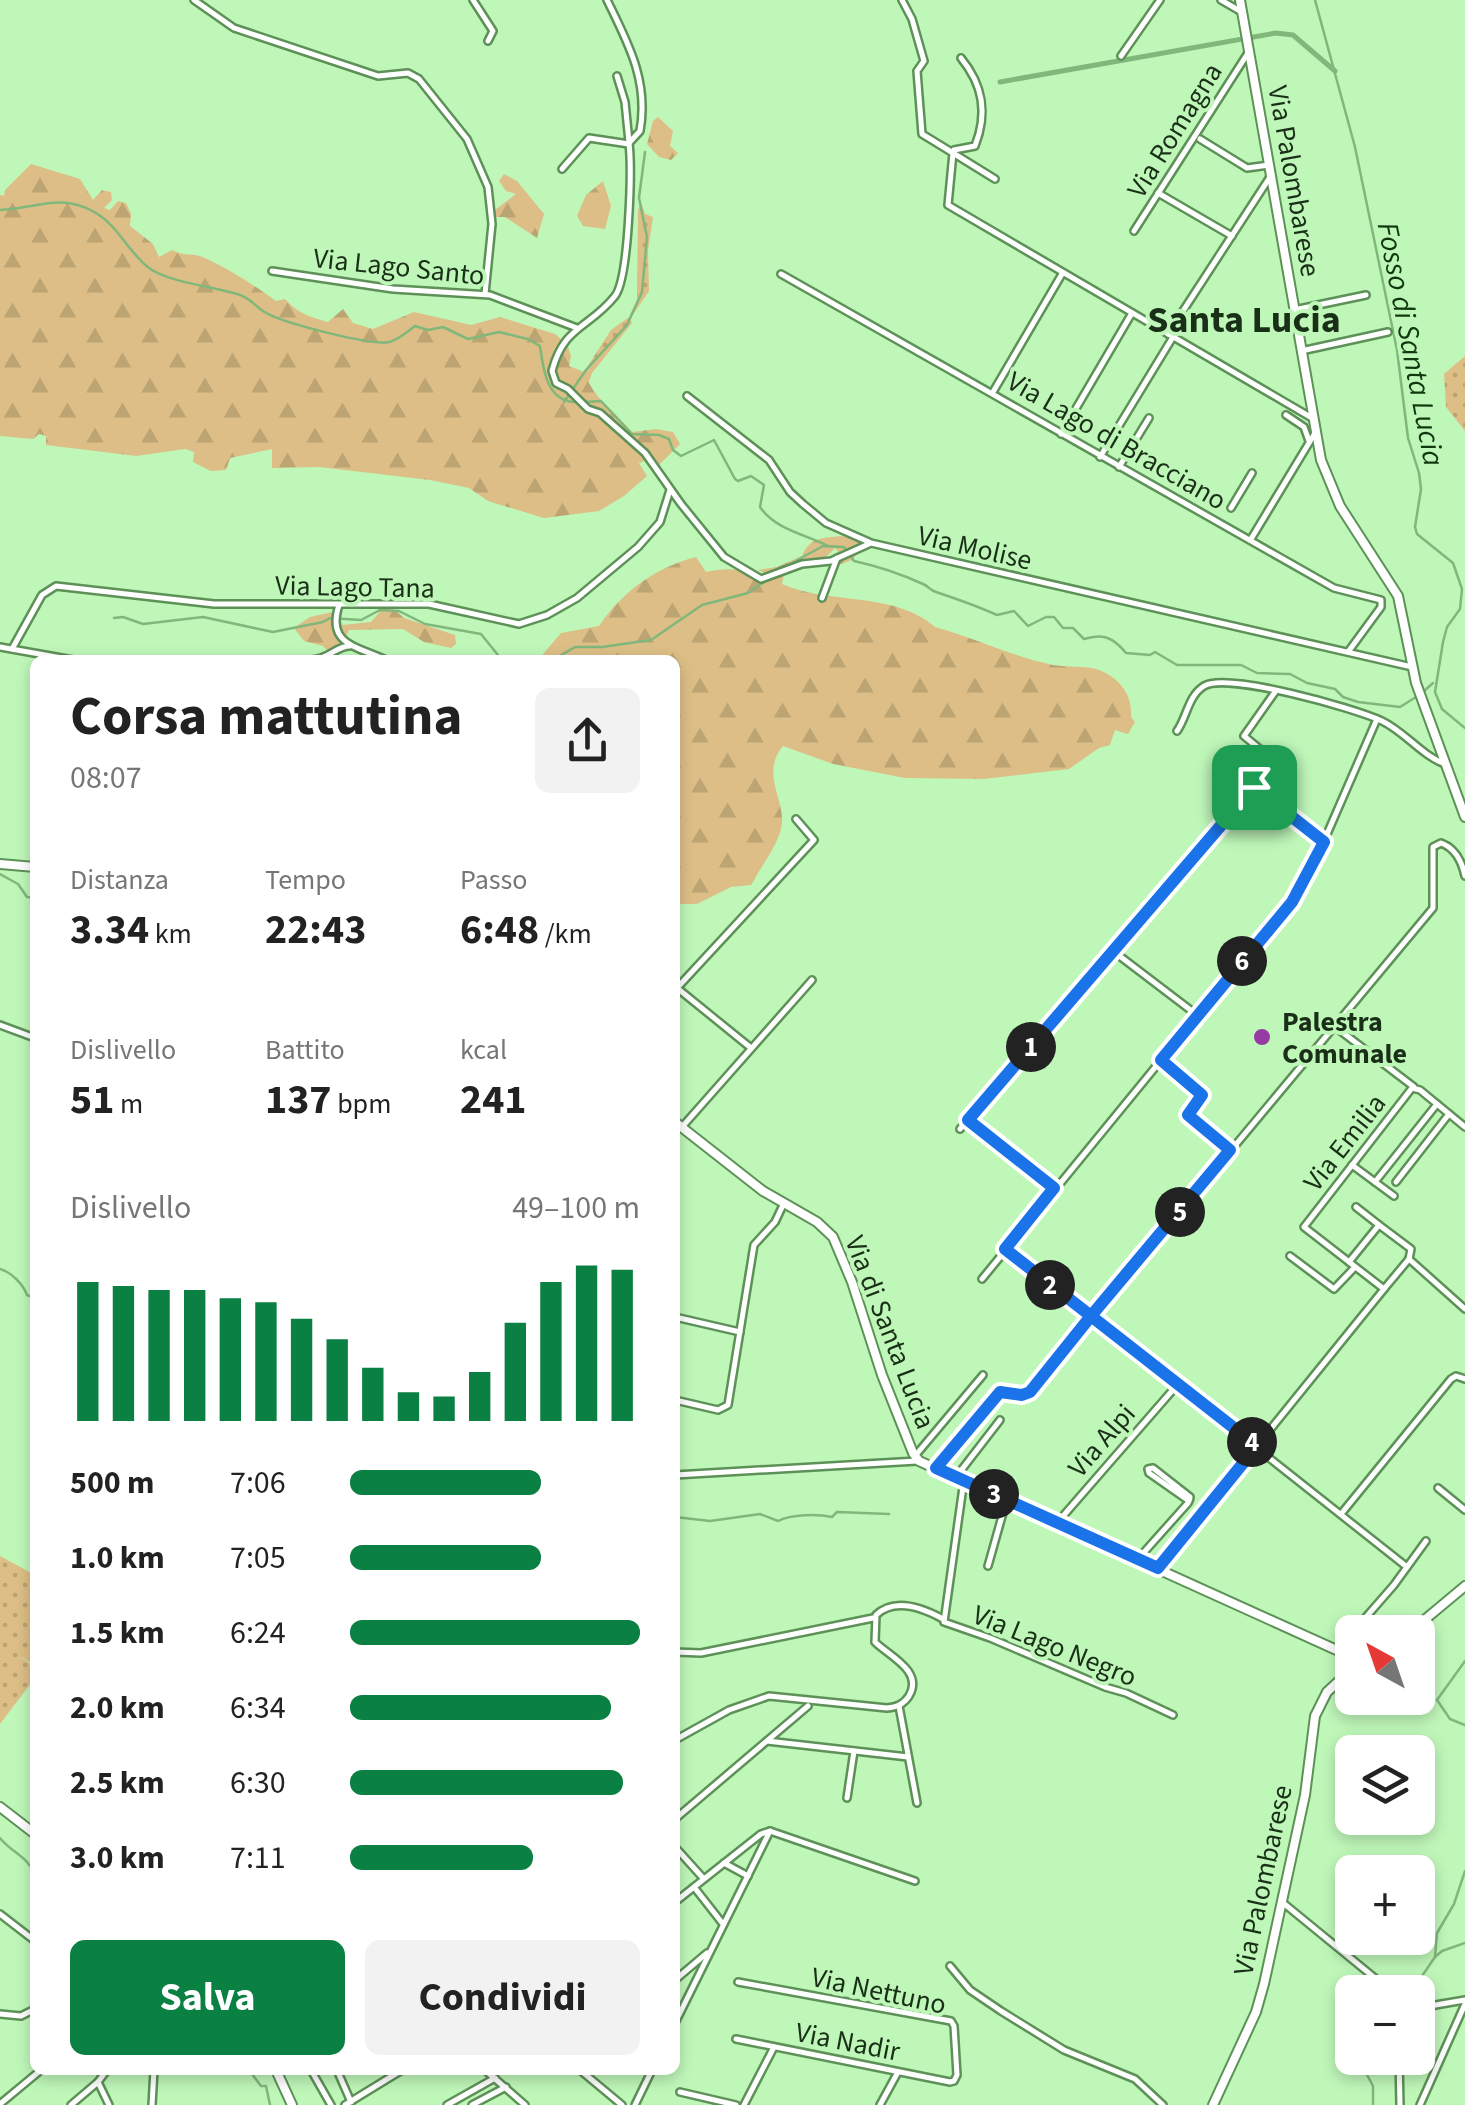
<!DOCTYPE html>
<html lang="it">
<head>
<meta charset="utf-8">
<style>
	:root { --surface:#fff; --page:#f2f2f2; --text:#222; --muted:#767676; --accent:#0b8043 }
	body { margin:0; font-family:"Source Sans 3",sans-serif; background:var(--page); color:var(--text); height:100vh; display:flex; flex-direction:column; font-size:38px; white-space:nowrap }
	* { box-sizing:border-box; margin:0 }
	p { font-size:32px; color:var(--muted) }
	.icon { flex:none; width:55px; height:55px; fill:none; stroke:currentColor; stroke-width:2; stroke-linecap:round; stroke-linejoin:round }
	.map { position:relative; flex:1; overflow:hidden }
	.details { position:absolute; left:30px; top:655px; width:650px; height:1420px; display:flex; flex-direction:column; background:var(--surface); border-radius:15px; box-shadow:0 5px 15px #0003 }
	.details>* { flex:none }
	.needle { width:65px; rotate:320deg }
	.tools { position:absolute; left:1335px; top:1615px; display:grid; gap:20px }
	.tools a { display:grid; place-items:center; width:100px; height:100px; border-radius:15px; background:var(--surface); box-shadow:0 5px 15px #0003; font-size:50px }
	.pin { position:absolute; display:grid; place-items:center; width:85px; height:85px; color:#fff; margin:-42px; border-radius:20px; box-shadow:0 5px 15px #0006 }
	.km { position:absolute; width:50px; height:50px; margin:-25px; border-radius:50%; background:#222; color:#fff; font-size:28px; line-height:50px; text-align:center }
	.round { display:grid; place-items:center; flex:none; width:105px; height:105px; border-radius:15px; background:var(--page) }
	.summary { display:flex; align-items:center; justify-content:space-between; height:170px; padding:0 40px }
	h1 { font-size:55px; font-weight:700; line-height:75px }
	.figures { display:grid; grid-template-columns:repeat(3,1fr); gap:15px; height:170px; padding:10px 40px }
	.figures div { display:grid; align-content:center }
	.figures b { font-size:42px; font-weight:700 }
	.figures small { font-size:28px; font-weight:400 }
	.figures p { font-size:28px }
	.chart { height:280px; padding:20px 40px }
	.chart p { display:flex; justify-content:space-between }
	.chart svg { width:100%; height:180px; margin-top:10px; stroke:var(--accent); stroke-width:6 }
	.primary-button { display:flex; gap:20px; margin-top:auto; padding:20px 40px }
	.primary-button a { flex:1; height:115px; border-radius:15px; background:var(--accent); color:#fff; font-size:40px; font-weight:700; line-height:115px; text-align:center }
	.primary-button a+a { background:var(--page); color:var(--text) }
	ul { padding:0 40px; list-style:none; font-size:32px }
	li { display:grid; grid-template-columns:160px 120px 1fr; align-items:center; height:75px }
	li i { height:25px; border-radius:12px; background:var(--accent) }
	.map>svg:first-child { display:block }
</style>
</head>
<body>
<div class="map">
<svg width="1465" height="2105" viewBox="0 0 1465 2105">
	<defs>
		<pattern id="grass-dots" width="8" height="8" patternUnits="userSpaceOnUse" patternTransform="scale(2.5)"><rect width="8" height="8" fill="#ddbe86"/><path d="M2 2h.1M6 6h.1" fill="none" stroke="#bda473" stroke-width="1.8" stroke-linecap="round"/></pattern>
		<pattern id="forest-firs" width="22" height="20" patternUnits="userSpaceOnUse" patternTransform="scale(2.5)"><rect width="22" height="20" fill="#ddbe86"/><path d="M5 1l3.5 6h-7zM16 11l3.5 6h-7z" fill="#bda473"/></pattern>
	</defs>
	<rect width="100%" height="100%" fill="#bff7b9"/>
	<g fill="url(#grass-dots)">
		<path d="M641,202L645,214L653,217L648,251L649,291L630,319L632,323L592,373L588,384L584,372L611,330L629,317L637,300L638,210Z"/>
		<path d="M1465,356V431L1446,407L1444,374Z"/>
		<path d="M0,1556L35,1575V1665L19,1656L35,1667V1678L0,1724Z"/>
	</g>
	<g fill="url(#forest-firs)">
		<path d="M658,117L673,131L670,146L678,153L671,160L659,157L647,144L653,121Z"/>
		<path d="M31,164L80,179L93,200L102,190L111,192L112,200L104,208L110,210L118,201L126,203L131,214L130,226L153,244L159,257L172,250C182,255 185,254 195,255C211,257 262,290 276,301L285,299C297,313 310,317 328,322L343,309L353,323L373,329L414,312L471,325L500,317L555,334L567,344L571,356L569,366L584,372C593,398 615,412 632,432L656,429L673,432L680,444L657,467L645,461L639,463L647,476L624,496L599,511L544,518L488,501L469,488L430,480L319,467L272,468V449L230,458L226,470L211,471L193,462L194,452L185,449L136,456L46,445V436L39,434L33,439L0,436V195L4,196L5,190Z"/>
		<path d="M504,174L517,181L544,214L537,238L505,217H495V210L516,194L506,191L499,181Z"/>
		<path d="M603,181L611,206L605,229L583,226L577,216L586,195Z"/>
		<path d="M842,536L860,541V551L852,560L838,565L832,558L838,551L835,548C824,560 814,565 797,561L784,574L782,584C829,605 894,591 935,627C975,638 1013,657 1053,665C1068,668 1086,665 1099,670C1120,678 1133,696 1131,717L1135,722L1128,734L1115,730L1110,745L1099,748L1069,769L984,779L905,778L833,764L783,746C759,775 788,802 781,829C776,848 760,868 751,885L731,887L697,904H675V660H538L561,633L599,626C622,592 656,567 696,557L706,572C726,568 740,567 757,579L767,574L758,570L777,567L802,556C810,537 823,538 842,536Z"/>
		<path d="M383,608L395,610L404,618L455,635L456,644L451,648L424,642L403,629L349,630L345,639L329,652L323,646L304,641L294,628L310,617L333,612L343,625L371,622Z"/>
	</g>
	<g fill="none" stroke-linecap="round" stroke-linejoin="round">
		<g stroke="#80b77b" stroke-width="2.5">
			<path d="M1315,0L1355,147L1397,350L1408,438L1419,473L1421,489L1415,527L1417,534L1453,563L1462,589L1460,609L1447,627L1443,642L1435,692L1442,709L1465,728"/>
			<path d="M0,210C36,209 61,192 96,213C118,226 129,253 149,268C168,282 214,287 237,294C249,297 253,304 263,311C278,322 371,346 389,342C398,340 408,331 415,326L428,330L443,327L468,339L499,332L528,339L540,346C543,369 547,403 577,402"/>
			<path d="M564,402L586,370L627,325L642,292L647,237L639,198L645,152"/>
			<path d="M585,402L601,401L632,434L659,435L669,439L673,450L681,456L714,440L735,479L738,481L751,476L764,485L760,507C776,530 805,534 828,546"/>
			<path d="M779,570L823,546L844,547L854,561C877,566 901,574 923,584C930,587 929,590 936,592C957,599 977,606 997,615L1014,611L1028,626L1046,617H1054L1063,628H1073L1084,639C1102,633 1113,637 1126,653L1150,655L1155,652L1177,665H1241L1257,673L1290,674L1307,683L1335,689L1343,697L1358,702L1400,707L1416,697"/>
			<path d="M114,618L123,617L143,624L203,617L273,632L323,622L330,618L361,620L380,610L399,611L425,624L481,634L502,660"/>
			<path d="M553,660L575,647H602L651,640L702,605L748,593L770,578"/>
			<path d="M1423,692L1433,683"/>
			<path d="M0,874L18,884L27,897L35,898"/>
			<path d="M0,1269C11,1272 23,1284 27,1295L35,1298"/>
			<path d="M675,1517L710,1521L760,1514L778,1521C791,1514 818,1514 832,1517L837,1512L889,1514"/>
			<path d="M1465,1661L1437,1700L1450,1719L1465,1725"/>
			<path d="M0,1838C11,1852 28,1857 35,1874"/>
			<path d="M1435,1957L1442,1951L1465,1943"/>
			<path d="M1411,1992L1435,1957L1437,1933L1454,1904L1465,1871"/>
			<path d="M1358,2058L1373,2086V2105"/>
			<path d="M249,2070L261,2086H266L270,2105"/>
		</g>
		<path stroke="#80b77b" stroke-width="5" d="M1000,82L1276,33L1293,35L1335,71"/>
		<g stroke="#5d9158" stroke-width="10">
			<g id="street">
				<path d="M194,0L234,28L378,76L408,73L419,79L467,139L488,187L492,224L485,294"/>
				<path d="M473,0L493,31L488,41"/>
				<path d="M607,0C628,43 649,81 640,131L629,143C632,170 629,278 615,296C590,328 564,325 552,371L556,383L568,389L588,409L600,413L645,453L681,504L724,557L761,579L802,564L831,561L871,543L1412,667"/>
				<path d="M902,0L912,19L924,61L917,71L922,134L953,153L948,205L1312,418"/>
				<path d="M1221,0L1240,11"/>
				<path d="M1121,56L1160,0"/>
				<path d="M617,76L625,102L629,142"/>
				<path d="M1200,139L1247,168L1269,165"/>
				<path d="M954,150L975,146C988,113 983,85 961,58"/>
				<path d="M953,153L995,179"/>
				<path d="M562,169L589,138L629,144"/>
				<path d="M1158,193L1232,236"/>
				<path d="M1134,231L1248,53"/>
				<path d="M272,271L393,289L490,295L577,328"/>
				<path d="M781,274L1334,588L1381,600V607L1348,652"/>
				<path d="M1294,310L1366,295"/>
				<path d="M1168,334L1270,177"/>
				<path d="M1301,351L1388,332"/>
				<path d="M993,392L1062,274"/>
				<path d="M687,396L769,460L790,492L803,504L826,523L869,542"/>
				<path d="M1286,415L1304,427L1309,441"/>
				<path d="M1061,434L1132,313"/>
				<path d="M1100,457L1173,337"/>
				<path d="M1119,467L1149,418"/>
				<path d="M1231,508L1252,473"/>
				<path d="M1251,539L1315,433"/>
				<path d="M822,598L837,558"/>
				<path d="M339,605C326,645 357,646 386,660"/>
				<path d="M0,647L73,660"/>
				<path d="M12,649L42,595L56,586L214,604H429L519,624L547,615L577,598L638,547L660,522L670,490"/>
				<path d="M312,660C331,658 336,646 350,646"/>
				<path d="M1177,731C1187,717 1188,696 1204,686C1227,672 1354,708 1382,721C1405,732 1421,755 1445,764"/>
				<path d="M1223,766L1325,842"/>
				<path d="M1113,951L1197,1015"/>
				<path d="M0,1025L35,1038"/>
				<path d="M1334,1026L1414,1087"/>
				<path d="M751,1048L677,988L814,840L796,819"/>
				<path d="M1161,1061L1202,1095L1188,1115L1230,1150"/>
				<path d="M968,1119L1054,1188"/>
				<path d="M682,1127L812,980"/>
				<path d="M1465,1127L1420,1090L1412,1088L1304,1227L1384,1289L1409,1259L1465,1309"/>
				<path d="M960,1129L1271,767L1272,759L1244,736L1275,692"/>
				<path d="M1352,1165L1394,1196"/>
				<path d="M1375,1182L1437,1104"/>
				<path d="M1396,1182L1449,1114"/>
				<path d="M1356,1207L1379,1225"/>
				<path d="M1005,1249L1407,1567"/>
				<path d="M1290,1256L1334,1289L1355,1267"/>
				<path d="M1349,1262L1379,1225L1411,1249L1409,1259"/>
				<path d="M982,1279L1297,894L1314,864L1377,719"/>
				<path d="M675,1317L740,1332"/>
				<path d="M675,1400L718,1410L728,1405L754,1245L775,1222L784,1203"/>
				<path d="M915,1456L983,1375"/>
				<path d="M936,1468L999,1393L1024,1395L1033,1388L1433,908V847L1441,843C1455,848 1462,862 1465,876"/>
				<path d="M675,1475L917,1461"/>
				<path d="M956,1477L1000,1420"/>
				<path d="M964,1480L944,1622L990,1638L1105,1687L1126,1693L1173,1715"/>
				<path d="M1438,1488L1465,1510"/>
				<path d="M1341,1514L1451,1379L1456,1376L1465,1379"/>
				<path d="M1057,1523L1178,1384"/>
				<path d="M1138,1559L1188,1503C1189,1501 1190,1500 1190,1497L1153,1468L1148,1469L1149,1473L1189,1501"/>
				<path d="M988,1566L1006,1502"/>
				<path d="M1158,1568L1384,1289"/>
				<path d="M1353,1632L1394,1585L1426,1541"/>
				<path d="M1337,1650L1352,1633"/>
				<path d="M675,1652L701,1653L873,1618"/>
				<path d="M899,1706L917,1803"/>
				<path d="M675,1740L729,1710L769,1696L887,1708C896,1707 903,1705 909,1696C924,1671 889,1656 875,1642L876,1615C895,1597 923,1608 943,1619"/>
				<path d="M767,1741L908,1757"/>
				<path d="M847,1798L854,1751"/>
				<path d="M675,1819L808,1706"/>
				<path d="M770,1831L915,1881"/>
				<path d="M675,1847L703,1878"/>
				<path d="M724,1863L748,1876"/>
				<path d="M694,1887L723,1924"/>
				<path d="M675,1902L761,1834L770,1831L675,2023"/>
				<path d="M1282,1902L1392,1992"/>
				<path d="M0,1914L35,1941"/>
				<path d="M950,1966L970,1990L1001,2011L1064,2050L1135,2079L1163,2105"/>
				<path d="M675,1980L707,1953"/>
				<path d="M1418,2008L1465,2000"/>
				<path d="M0,2014L21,2016L35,2009"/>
				<path d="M1418,2031L1432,2006"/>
				<path d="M736,2039L950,2082L954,2081L957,2075L954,2026L951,2021L738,1982"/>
				<path d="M1399,2058L1400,2105"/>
				<path d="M311,2070L331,2105"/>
				<path d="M337,2070L351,2102"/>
				<path d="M485,2070L525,2105"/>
				<path d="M580,2070L622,2105"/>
				<path d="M98,2082L107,2070"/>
				<path d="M680,2092L736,2105"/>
				<path d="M0,2104L41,2070"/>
				<path d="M71,2105L98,2082L109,2105"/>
				<path d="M152,2105L154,2070"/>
				<path d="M345,2105L402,2070"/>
				<path d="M447,2105L495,2078"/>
				<path d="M472,2105L506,2087"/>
				<path d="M635,2105L652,2070"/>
				<path d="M744,2105L774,2047"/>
				<path d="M880,2105L898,2072"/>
				<path d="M1420,2105L1465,2004"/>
			</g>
		</g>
		<g stroke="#5d9158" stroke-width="12">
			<g id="secondary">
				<path d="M1240,0L1321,460L1340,506L1398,596L1416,683L1465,817"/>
				<path d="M0,864L35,867"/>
				<path d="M675,1122L763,1191L817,1222L833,1237L852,1282L882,1375L913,1453L919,1461L1352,1657"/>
				<path d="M1410,1632L1465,1586"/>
				<path d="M0,1807L35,1834"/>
				<path d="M276,2070L292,2105"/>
				<path d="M1213,2105L1256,2012L1264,1984L1305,1795L1315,1716L1327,1692L1352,1669"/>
			</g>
		</g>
		<use href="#street" stroke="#fff" stroke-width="5"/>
		<use href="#secondary" stroke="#fff" stroke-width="8"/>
	</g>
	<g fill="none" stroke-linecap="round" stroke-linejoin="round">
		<g stroke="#fff" stroke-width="20">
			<path id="route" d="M1254,787L968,1120L1054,1188L1005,1249L1091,1316L1030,1392L1022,1395L1000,1392L936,1468L1158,1568L1257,1446L1091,1316L1230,1150L1188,1115L1202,1095L1161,1060L1292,902L1324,842L1254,787"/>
		</g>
		<use href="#route" stroke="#1a73e8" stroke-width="12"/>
	</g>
	<circle fill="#963aa4" stroke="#bff7b9" stroke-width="4" cx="1262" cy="1037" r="10"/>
	<g text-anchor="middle" stroke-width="8" stroke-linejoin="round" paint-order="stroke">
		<g font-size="28" fill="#192f17" stroke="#bff7b9">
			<text transform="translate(1174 130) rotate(-58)" y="10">Via Romagna</text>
			<text transform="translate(1295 181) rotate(80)" y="10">Via Palombarese</text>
			<text transform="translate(399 266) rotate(6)" y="10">Via Lago Santo</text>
			<text transform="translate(1117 440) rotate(30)" y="10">Via Lago di Bracciano</text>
			<text transform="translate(975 547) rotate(13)" y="10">Via Molise</text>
			<text transform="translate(355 586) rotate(1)" y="10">Via Lago Tana</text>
			<text transform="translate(1344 1142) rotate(-52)" y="10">Via Emilia</text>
			<text transform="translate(891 1332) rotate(69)" y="10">Via di Santa Lucia</text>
			<text transform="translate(1101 1440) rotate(-49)" y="10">Via Alpi</text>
			<text transform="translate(1055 1645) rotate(22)" y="10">Via Lago Negro</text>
			<text transform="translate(1262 1880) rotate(-78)" y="10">Via Palombarese</text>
			<text transform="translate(879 1990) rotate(12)" y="10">Via Nettuno</text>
			<text transform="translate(848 2041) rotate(11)" y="10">Via Nadir</text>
		</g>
		<g font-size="28" font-weight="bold" fill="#192f17" stroke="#bff7b9" text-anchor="start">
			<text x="1282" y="1031">Palestra<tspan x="1282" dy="32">Comunale</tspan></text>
		</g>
		<g font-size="30" font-style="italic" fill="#11370e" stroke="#bff7b9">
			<text transform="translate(1411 344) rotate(79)" y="10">Fosso di Santa Lucia</text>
		</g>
		<g font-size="38" font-weight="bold" fill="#192f17" stroke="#bff7b9">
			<text x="1244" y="332">Santa Lucia</text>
		</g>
	</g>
</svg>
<div class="tools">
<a><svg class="needle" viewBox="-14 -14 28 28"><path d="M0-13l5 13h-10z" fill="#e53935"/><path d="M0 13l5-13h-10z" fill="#767676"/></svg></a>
<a><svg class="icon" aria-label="layers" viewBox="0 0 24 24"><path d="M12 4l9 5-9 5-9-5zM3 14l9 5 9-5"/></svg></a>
<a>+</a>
<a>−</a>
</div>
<div class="pin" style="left:1254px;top:787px;background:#1e9e55"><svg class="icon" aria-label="arrive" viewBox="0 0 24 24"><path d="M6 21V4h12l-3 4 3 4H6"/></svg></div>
<b class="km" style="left:1031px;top:1047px">1</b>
<b class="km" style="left:1050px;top:1285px">2</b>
<b class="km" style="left:994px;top:1494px">3</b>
<b class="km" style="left:1252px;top:1442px">4</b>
<b class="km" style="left:1180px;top:1212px">5</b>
<b class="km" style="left:1242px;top:961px">6</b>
<section class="details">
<div class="summary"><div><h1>Corsa mattutina</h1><p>08:07</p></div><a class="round"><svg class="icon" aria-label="share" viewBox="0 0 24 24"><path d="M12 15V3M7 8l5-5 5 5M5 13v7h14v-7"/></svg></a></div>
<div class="figures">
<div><p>Distanza</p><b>3.34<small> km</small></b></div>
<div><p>Tempo</p><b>22:43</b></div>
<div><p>Passo</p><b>6:48<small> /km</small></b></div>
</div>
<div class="figures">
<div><p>Dislivello</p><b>51<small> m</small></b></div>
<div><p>Battito</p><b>137<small> bpm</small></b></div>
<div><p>kcal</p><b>241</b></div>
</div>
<div class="chart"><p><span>Dislivello</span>49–100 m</p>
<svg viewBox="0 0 160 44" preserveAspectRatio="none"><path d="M5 44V10M15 44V11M25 44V12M35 44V12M45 44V14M55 44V15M65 44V19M75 44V24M85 44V31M95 44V37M105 44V38M115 44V32M125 44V20M135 44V10M145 44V6M155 44V7"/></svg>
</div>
<ul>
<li><b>500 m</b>7:06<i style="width:66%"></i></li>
<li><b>1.0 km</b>7:05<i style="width:66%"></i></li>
<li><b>1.5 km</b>6:24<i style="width:100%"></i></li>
<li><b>2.0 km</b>6:34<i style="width:90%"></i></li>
<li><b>2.5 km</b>6:30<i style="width:94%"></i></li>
<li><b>3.0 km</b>7:11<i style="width:63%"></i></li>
</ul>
<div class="primary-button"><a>Salva</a><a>Condividi</a></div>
</section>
</div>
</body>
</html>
